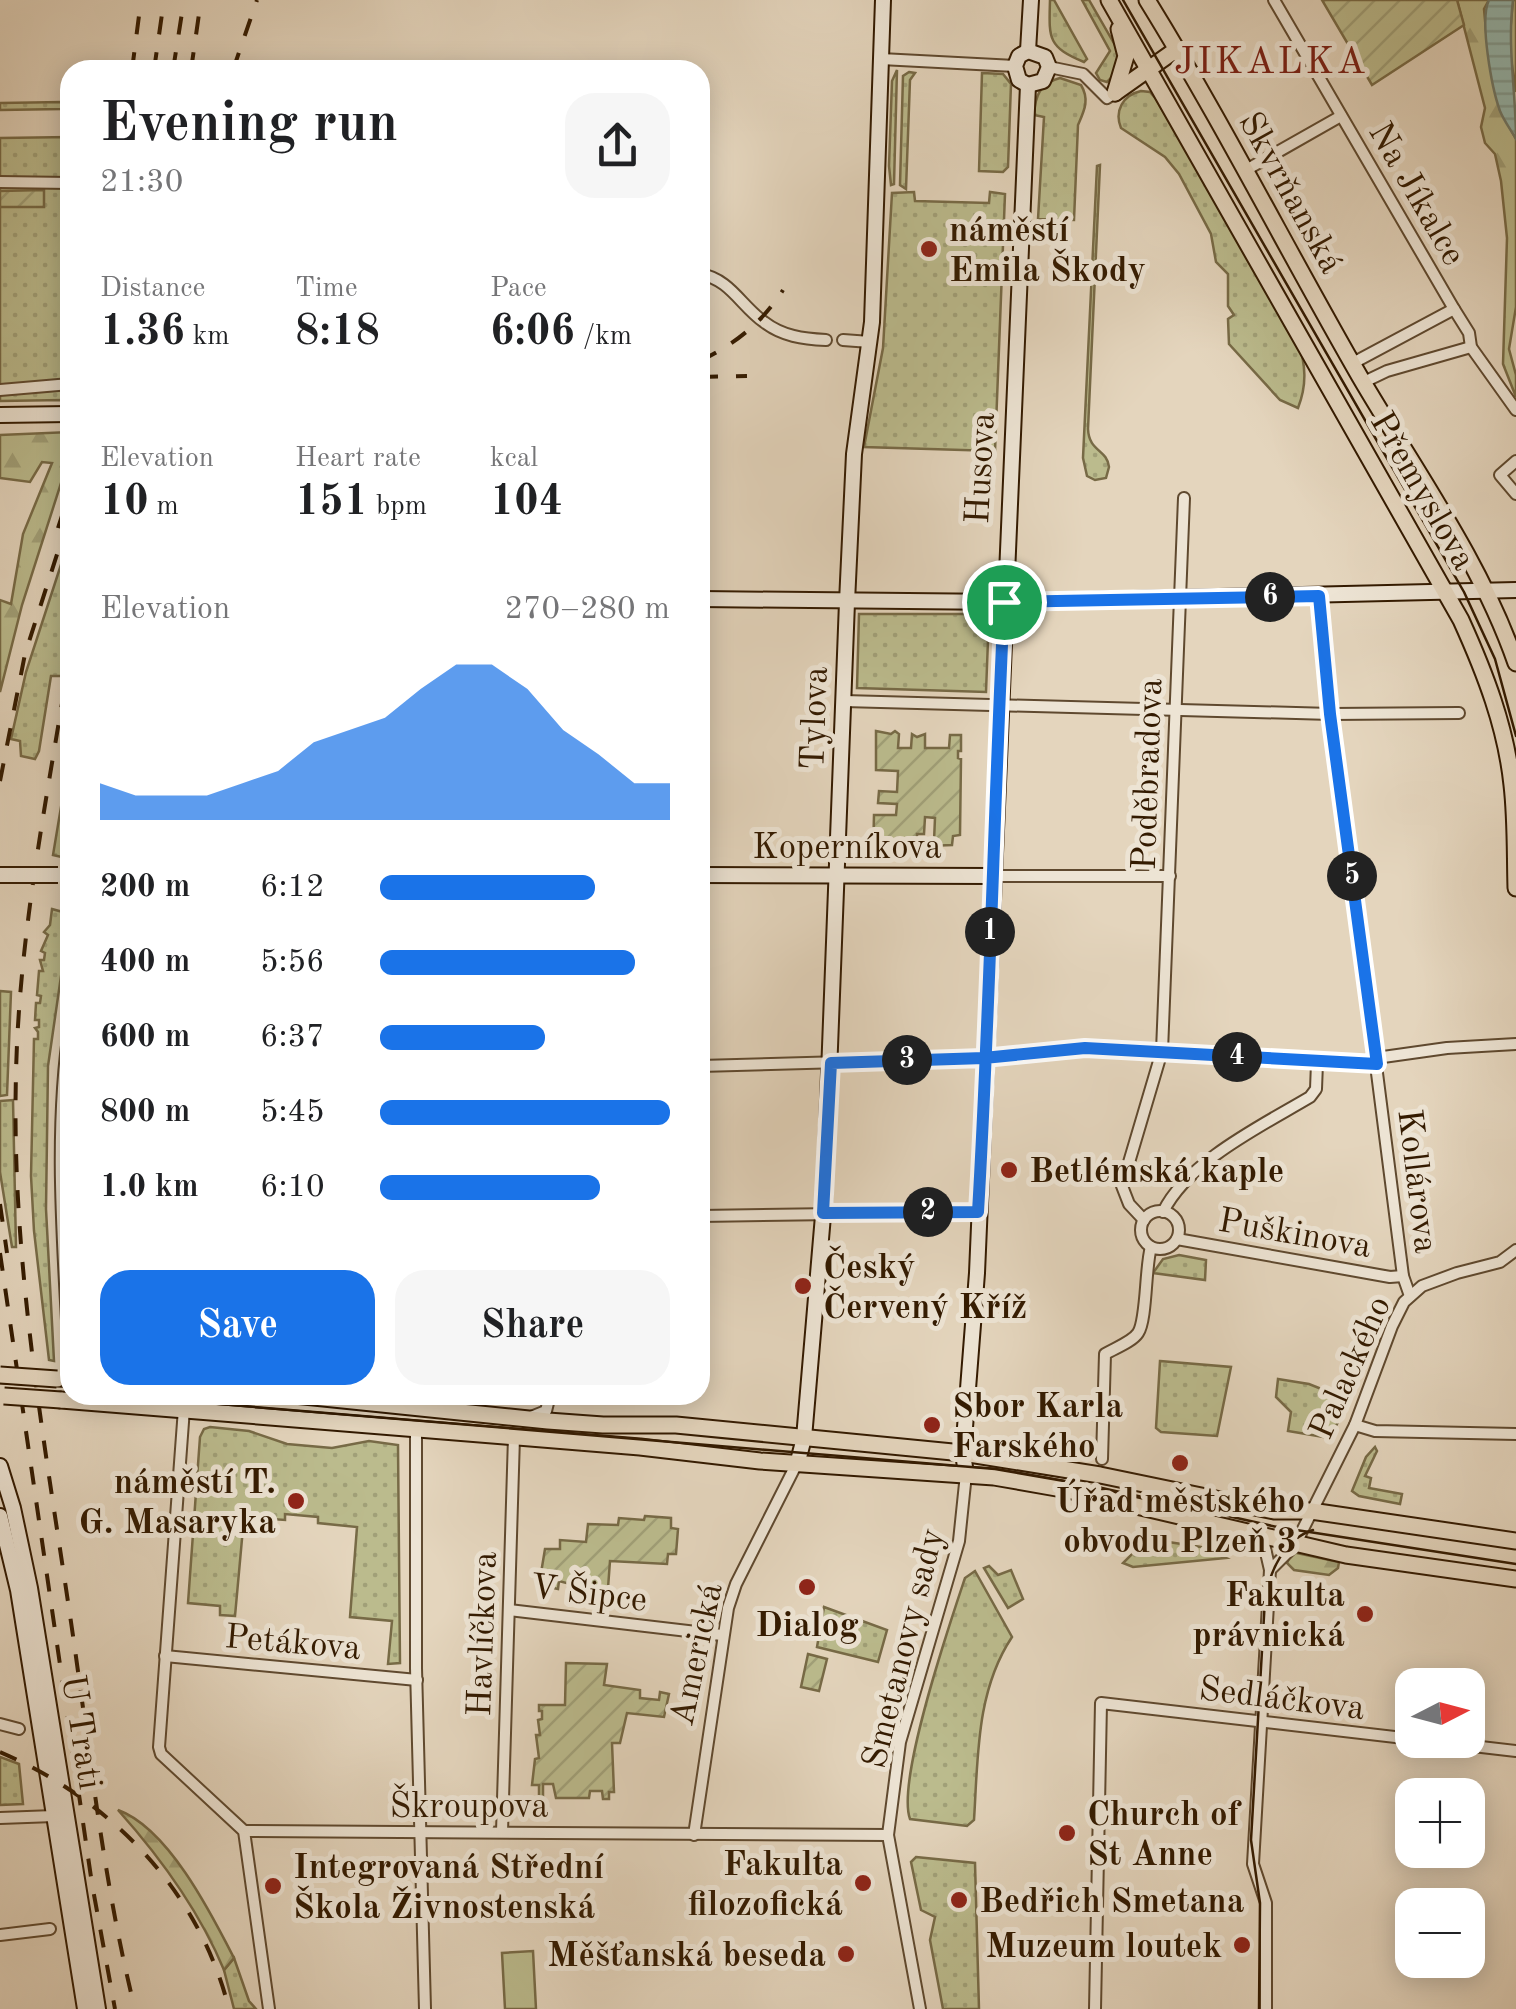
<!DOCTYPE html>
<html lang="en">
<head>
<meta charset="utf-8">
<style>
	:root { --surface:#fff; --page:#f6f6f6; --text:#202124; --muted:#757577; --accent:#1a73e8 }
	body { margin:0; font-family:"Old Standard TT",serif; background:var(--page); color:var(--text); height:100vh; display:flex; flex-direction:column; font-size:38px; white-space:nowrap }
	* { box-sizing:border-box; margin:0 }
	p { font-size:32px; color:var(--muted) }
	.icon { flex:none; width:55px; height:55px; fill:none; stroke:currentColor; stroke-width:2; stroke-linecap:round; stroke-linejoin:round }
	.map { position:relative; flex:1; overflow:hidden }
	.sheet { position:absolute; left:60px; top:60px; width:650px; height:1345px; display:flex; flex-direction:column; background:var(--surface); border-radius:30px; box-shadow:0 5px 25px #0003 }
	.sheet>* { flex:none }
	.needle { width:65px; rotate:84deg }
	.fabs { position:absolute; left:1395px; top:1668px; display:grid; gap:20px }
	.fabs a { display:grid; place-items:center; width:90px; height:90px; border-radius:20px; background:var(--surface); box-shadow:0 5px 25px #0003; font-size:50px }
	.pin { position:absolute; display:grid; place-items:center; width:85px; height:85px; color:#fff; margin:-42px; border:5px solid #fff; border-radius:50%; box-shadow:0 2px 10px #0007 }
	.km { position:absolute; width:50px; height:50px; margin:-25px; border-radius:50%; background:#222; color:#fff; font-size:28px; line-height:50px; text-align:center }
	.round { display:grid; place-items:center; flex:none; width:105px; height:105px; border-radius:30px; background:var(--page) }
	.overview { display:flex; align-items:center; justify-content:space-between; height:170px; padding:0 40px }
	h1 { font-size:55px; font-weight:700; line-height:75px }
	.metrics { display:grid; grid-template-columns:repeat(3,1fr); gap:15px; height:170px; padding:10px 40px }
	.metrics div { display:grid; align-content:center }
	.metrics b { font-size:42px; font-weight:700 }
	.metrics small { font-size:28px; font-weight:400 }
	.metrics p { font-size:28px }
	.chart { height:280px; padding:20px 40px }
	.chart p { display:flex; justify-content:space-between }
	.chart svg { width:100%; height:180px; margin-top:10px; fill:var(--accent); opacity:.7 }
	.action { display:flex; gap:20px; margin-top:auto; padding:20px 40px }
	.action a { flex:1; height:115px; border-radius:30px; background:var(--accent); color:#fff; font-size:40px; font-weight:700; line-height:115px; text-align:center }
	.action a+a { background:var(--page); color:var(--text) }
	ul { padding:0 40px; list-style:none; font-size:32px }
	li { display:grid; grid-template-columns:160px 120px 1fr; align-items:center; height:75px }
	li i { height:25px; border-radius:12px; background:var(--accent) }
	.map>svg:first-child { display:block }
</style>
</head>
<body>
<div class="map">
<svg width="1516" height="2009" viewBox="0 0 1516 2009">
	<defs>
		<pattern id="grass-dots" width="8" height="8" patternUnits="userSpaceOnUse" patternTransform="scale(2.5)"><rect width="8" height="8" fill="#bbbb8d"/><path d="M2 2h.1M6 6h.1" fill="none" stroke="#a1a078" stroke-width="1.8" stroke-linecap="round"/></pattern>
		<pattern id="forest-firs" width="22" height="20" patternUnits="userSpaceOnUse" patternTransform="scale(2.5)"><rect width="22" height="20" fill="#bbbb8d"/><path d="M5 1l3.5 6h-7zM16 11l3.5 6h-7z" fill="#a1a078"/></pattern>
		<pattern id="garden-furrows" width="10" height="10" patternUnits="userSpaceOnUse" patternTransform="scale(2.5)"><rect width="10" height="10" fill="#bbbb8d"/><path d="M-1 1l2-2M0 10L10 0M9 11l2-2" fill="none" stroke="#a1a078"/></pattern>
		<pattern id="water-rules" width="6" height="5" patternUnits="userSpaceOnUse" patternTransform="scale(2.5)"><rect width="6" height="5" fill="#95b9b1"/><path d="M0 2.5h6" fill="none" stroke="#819e96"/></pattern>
	</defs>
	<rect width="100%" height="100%" fill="#e4d5bd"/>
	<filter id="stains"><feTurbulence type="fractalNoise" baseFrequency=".002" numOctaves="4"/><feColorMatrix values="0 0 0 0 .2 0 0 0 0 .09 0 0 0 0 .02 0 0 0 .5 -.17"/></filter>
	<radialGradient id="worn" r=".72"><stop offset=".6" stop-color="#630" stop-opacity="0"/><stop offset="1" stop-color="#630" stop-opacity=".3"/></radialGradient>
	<g fill="url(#grass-dots)" stroke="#776a46" stroke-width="2.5">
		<path d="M1050,0H1054L1087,59L1084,62C1047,47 1049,38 1050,0Z"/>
		<path d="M1082,0H1089L1123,59L1122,67L1107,82L1100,80L1096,73L1110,51Z"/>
		<path d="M897,70L894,184L891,185L889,166L892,81Z"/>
		<path d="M909,72L915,73L910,80L906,189L900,185L903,76Z"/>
		<path d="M982,73L1003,74L1011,84L1008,167L1003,172L979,171Z"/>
		<path d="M1060,78L1081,85C1090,100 1084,111 1078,125L1074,220L1038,219L1044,117L1034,115C1035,96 1040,83 1060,78Z"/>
		<path d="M1141,91L1150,92L1156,99L1298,341C1306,365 1307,385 1298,408L1280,400L1229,344L1228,319L1234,315L1228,306V274L1216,262L1211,234L1179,174L1165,157L1121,128C1114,111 1123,95 1141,91Z"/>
		<path d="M62,102V109L0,110V103Z"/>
		<path d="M70,137V405L64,404L63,400L0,401V138Z"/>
		<path d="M1100,165L1088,429C1089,452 1107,449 1109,467L1106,478L1095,480L1087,476L1083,458L1097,166Z"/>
		<path d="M914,192L915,201L989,203L990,192L1005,194L995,451L864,447L883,348L892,193Z"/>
		<path d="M70,537V622L61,676H51L39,751L35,759L21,756L20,741L11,739L26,672Z"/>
		<path d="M859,614H989L986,692L857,688Z"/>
		<path d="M70,753V859L53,855Z"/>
		<path d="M52,909L70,914L48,1066L46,1209L54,1361L49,1360L34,1231L31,1176L34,1039H38V1032L35,1028L39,1027V1020H35L36,1003H40L41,996L37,995L39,971H43L40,960H44L45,953L41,951L48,935L44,932L50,925Z"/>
		<path d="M0,991L11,992L7,1095L0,1096Z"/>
		<path d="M13,1100L16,1247H12L0,1172V1101Z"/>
		<path d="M1179,1255L1206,1260L1205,1280L1153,1273L1163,1259Z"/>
		<path d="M1160,1361L1231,1367L1217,1436L1161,1432L1156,1428Z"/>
		<path d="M1278,1379L1309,1384L1349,1400L1330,1438L1288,1431L1291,1412L1276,1397Z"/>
		<path d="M210,1427L249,1431L287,1444L332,1448L369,1441L398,1445L400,1663L388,1664L392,1621L350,1617L357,1527L318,1523V1517L285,1514V1520L244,1517L235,1616L220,1615V1606L188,1603L200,1437L204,1429Z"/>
		<path d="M1375,1447L1377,1451L1365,1476L1371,1478L1369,1488L1402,1494L1400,1504L1359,1496L1352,1491L1366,1457Z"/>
		<path d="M1162,1541L1201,1547L1226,1558L1133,1567L1123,1563L1138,1548Z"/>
		<path d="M989,1566L998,1575L1011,1570L1023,1599L1008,1608L984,1568Z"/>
		<path d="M975,1571L1012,1637C976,1691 978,1758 974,1820L967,1826L910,1819C896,1781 950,1623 965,1578Z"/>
		<path d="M824,1607L887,1630L878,1662L817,1647Z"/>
		<path d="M272,1638L301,1641L300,1655L271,1653Z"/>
		<path d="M0,1757L19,1764L23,1804L0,1805Z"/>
		<path d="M916,1857L975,1863L979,2009H943L930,1940L935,1917L921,1910L911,1862Z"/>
		<path d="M234,1958L249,2001L256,2009H234L224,1970Z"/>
	</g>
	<g fill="url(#forest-firs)" stroke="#776a46" stroke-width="2.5">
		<path d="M1457,0H1489L1484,9L1487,42L1500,110L1516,139V307L1509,349L1516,375V397L1503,364L1507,238L1501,181L1495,154L1485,143L1481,127L1485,108Z"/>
		<path d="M1513,0H1516V92L1509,46Z"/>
		<path d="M70,432V455L22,605L0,692V600L11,604L23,534L52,463L42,462L30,482L0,478V435Z"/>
		<path d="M1292,1552L1339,1562L1338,1568L1329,1575L1294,1570L1287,1563Z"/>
		<path d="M118,1810C168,1828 211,1913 234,1958L224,1970C199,1910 161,1858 118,1810Z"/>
	</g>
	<g fill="url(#garden-furrows)" stroke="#776a46" stroke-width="2.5">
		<path d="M1322,0H1457L1464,25L1372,85Z"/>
		<path d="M44,190V207H0V191Z"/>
		<path d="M876,731L891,734L895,731L899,734L898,748H911L912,734L917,737L925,734V748H949L950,735H961V751H958V758L961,759L960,835L953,836L952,845L928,846V841H934L935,818L925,817L924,834H917V841L910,839L890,844L889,849H877V854H873L874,815H896L897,804L878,803L879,791L897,792L898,771L876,770Z"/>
		<path d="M645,1516L671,1518V1528L678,1529L676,1554H668L667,1564L610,1561L608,1588L575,1581L574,1585L559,1581L558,1589L539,1585L545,1549H560V1540L586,1542L588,1524L618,1525L619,1518L644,1520Z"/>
		<path d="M808,1654L827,1659L819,1691L801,1687Z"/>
		<path d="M566,1663L607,1664L604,1685L640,1690V1698L659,1700L660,1692L669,1694L664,1717L627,1713L620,1743H612L614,1792H609V1799H603L602,1791H590L589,1798H556L553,1784H543V1798H539V1785H532L535,1759L539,1758L536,1735H540L538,1720L542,1719V1711H539V1705H565Z"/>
	</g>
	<path fill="#bbbb8d" stroke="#776a46" stroke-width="2.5" d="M533,1951L536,2009H505L502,1953Z"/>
	<path fill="url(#water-rules)" stroke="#6e796a" stroke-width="2.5" d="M1489,0H1513C1507,47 1516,92 1516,139C1511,130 1504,121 1500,111C1492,89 1479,20 1489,0Z"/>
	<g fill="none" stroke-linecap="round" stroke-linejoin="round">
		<g stroke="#5f492f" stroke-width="14">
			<g id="street">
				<path d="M1274,0L1454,309L1469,333L1471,347L1516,410"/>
				<path d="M881,59L1015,66"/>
				<path d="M1049,67L1083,74L1107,98L1115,93"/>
				<path d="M1246,170L1341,116"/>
				<path d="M0,182L70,183"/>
				<path d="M700,274C730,279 741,306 764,322C782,336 803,339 826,340"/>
				<path d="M843,340L870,342"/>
				<path d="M1353,363L1454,309"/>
				<path d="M1364,382L1387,371L1471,347"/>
				<path d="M0,390L70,384"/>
				<path d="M1516,461L1500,475L1516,494"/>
				<path d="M1319,596L1331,714L1403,1276L1410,1296"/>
				<path d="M844,701L1331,714L1459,713"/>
				<path d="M993,876H1170"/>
				<path d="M1376,1058L1447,1048L1516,1044"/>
				<path d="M700,1066L985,1058L1085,1048L1377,1065"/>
				<circle cx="1160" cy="1230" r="19"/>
				<path d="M1163,1212C1188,1161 1263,1125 1310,1097L1316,1089L1317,1063"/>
				<path d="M700,1216L979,1212"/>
				<path d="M1144,1220L1129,1204L1122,1186L1162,1051L1184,498"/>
				<path d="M1177,1239L1390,1277L1403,1276"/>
				<path d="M70,1380C65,1261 52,1141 70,1023"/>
				<path d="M185,1395L159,1747L161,1754L244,1831L269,2009"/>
				<path d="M531,1417L546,1411L550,1395"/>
				<path d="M1355,1425L1375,1431L1516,1434"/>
				<path d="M416,1428V1668L425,2009"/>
				<path d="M1102,1459L1105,1354C1115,1348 1132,1342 1138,1333C1147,1320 1145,1267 1151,1247"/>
				<path d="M1258,1537L1264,1544L1270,1570L1253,1864L1266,1903V2009"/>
				<path d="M1270,1570L1295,1545L1355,1425L1392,1326L1404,1302L1422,1286L1457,1273L1500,1262L1516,1250"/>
				<path d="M509,1610L722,1635"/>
				<path d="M165,1656L417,1680"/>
				<path d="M0,1724L19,1729"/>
				<path d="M0,1818L54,1816"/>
				<path d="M244,1831L888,1835"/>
				<path d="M502,1832L514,1437"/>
				<path d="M694,1835L728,1608L736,1584L798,1461"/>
				<path d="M0,1935L50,1929"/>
				<path d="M920,2009L888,1835L900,1742L959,1541L966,1474"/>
				<path d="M1095,2009L1101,1703L1516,1751"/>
			</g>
		</g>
		<g stroke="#331a00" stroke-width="18">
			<g id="secondary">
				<path d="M1028,51L1031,0"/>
				<path d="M1028,85L1043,81L1049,67L1045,57L1028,51"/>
				<path d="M1028,85L1019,80L1015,66L1019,56L1028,51"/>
				<path d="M0,415L70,414"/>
				<path d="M700,599L1004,602L1516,590"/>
				<path d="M0,875H22"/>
				<path d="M700,875L993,876"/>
				<path d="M798,1461L804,1438L824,1204L847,602L854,454L872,322L883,0"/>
				<path d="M0,1466L13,1508L30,1588L98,2009"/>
				<path d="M966,1474L963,1453L977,1273L1028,85"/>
				<path d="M0,1516L18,1590L85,2009"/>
			</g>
		</g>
		<g stroke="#331a00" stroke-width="19">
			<g id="primary">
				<path d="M1109,0L1461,620C1485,673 1506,727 1512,785C1516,819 1515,854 1516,888"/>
				<path d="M1147,0C1223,123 1288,252 1360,377C1415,471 1480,560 1516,663"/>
				<path d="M1115,93L1126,56L1119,29"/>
				<path d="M1115,93L1177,49"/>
				<path d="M294,1395L548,1421L603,1425H676L963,1453L1100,1475L1274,1511H1311L1516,1541"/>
				<path d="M61,1400L640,1447L760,1461L994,1477L1068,1490L1346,1555L1516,1579"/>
			</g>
		</g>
		<use href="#street" stroke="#ede4d4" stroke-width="10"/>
		<use href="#secondary" stroke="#ede4d4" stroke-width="14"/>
		<use href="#primary" stroke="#e4d5bd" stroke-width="15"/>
		<g stroke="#331a00" stroke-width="2.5">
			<path d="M1123,0L1464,592L1495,659L1516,736"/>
			<path d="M0,1383L70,1387"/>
			<path d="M112,1395L995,1469L1093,1486L1277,1527L1516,1564"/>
			<path d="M1259,2009L1260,1903L1251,1840L1265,1599C1270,1571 1284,1539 1313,1530"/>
		</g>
		<g stroke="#331a00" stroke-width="4" stroke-dasharray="18 18" stroke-linecap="butt">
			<path d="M132,70L141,0"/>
			<path d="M154,70L164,0"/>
			<path d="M173,70L184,0"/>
			<path d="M191,70L201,0"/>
			<path d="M233,70L257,0"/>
			<path d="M700,361C735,344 762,323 783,290"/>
			<path d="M700,377L747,376"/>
			<path d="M58,528L70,491"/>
			<path d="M70,654C48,794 19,932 16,1074C11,1258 44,1439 71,1622C90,1751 103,1882 135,2009"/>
			<path d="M0,781L25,654L70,514"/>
			<path d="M0,1204L7,1253"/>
			<path d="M0,1253L92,1884L115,2009"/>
			<path d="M0,1752C111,1800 199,1890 229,2009"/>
		</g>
		<g stroke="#331a00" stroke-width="18" stroke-linecap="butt">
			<path id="secondary-bridge" d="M22,875H58"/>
		</g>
		<g stroke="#331a00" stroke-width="19" stroke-linecap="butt">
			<g id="primary-bridge">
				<path d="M0,1375L57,1379"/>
				<path d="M4,1396L61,1400"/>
			</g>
		</g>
		<use href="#secondary-bridge" stroke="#ede4d4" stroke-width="14"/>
		<use href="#primary-bridge" stroke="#e4d5bd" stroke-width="15"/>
	</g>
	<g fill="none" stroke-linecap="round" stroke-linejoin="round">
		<g stroke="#fff" stroke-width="20">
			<path id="route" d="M1004,602C994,805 990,1009 978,1212L823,1213L831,1063L984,1058L1085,1048L1377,1064L1330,714L1319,596L1004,602"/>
		</g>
		<use href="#route" stroke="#1a73e8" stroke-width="12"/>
	</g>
	<g fill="#8f2418" stroke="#ede4d4" stroke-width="4">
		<circle cx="929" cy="249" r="10"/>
		<circle cx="1009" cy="1170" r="10"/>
		<circle cx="803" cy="1286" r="10"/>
		<circle cx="932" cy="1425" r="10"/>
		<circle cx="1180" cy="1463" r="10"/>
		<circle cx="296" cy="1501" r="10"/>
		<circle cx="807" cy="1587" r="10"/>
		<circle cx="1365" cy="1614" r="10"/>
		<circle cx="1067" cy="1833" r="10"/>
		<circle cx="863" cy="1883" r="10"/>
		<circle cx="273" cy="1886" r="10"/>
		<circle cx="959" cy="1900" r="10"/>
		<circle cx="1242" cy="1945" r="10"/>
		<circle cx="846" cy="1954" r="10"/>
	</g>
	<g text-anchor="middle" stroke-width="10" stroke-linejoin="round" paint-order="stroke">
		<g font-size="35" fill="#331a00" stroke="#ede4d4">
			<text transform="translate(1292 192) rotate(61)" y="12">Skvrňanská</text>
			<text transform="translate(1418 193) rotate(60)" y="12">Na Jíkalce</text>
			<text transform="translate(979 468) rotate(-87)" y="12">Husova</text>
			<text transform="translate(1424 490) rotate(60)" y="12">Přemyslova</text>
			<text transform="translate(813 718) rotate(-88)" y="12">Tylova</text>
			<text transform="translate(1146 774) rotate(-88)" y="12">Poděbradova</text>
			<text x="847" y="858">Koperníkova</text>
			<text transform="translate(1419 1181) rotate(83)" y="12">Kollárova</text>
			<text transform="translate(1295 1232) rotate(10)" y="12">Puškinova</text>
			<text transform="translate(1349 1367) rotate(-66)" y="12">Palackého</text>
			<text transform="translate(589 1592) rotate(7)" y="12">V Šipce</text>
			<text transform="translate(481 1634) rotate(-88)" y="12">Havlíčkova</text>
			<text transform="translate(293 1641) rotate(5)" y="12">Petákova</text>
			<text transform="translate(902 1648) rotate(-76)" y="12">Smetanovy sady</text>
			<text transform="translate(695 1654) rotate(-78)" y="12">Americká</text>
			<text transform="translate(1282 1697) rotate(7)" y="12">Sedláčkova</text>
			<text transform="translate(83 1732) rotate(81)" y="12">U Trati</text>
			<text x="469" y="1817">Škroupova</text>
		</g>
		<g font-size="35" font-weight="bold" fill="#331a00" stroke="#ede4d4" text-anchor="start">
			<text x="949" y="241">náměstí<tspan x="949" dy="40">Emila Škody</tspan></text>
			<text x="1029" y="1182">Betlémská kaple</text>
			<text x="823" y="1278">Český<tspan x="823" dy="40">Červený Kříž</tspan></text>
			<text x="952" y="1417">Sbor Karla<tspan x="952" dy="40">Farského</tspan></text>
			<text x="276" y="1493" text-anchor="end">náměstí T.<tspan x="276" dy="40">G. Masaryka</tspan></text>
			<text x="1180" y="1512" text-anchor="middle">Úřad městského<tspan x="1180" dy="40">obvodu Plzeň 3</tspan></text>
			<text x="1345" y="1606" text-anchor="end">Fakulta<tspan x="1345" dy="40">právnická</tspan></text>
			<text x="807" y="1636" text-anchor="middle">Dialog</text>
			<text x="1087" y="1825">Church of<tspan x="1087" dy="40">St Anne</tspan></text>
			<text x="843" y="1875" text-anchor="end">Fakulta<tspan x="843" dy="40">filozofická</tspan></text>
			<text x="293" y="1878">Integrovaná Střední<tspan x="293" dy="40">Škola Živnostenská</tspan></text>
			<text x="979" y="1912">Bedřich Smetana</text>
			<text x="1222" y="1957" text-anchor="end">Muzeum loutek</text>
			<text x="826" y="1966" text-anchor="end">Měšťanská beseda</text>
		</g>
		<g font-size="38" letter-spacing="2.5" fill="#7a1f14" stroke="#ede4d4">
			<text x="1271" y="73">JIKALKA</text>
		</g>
	</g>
	<rect width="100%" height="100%" filter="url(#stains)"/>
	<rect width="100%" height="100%" fill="url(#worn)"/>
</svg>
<div class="fabs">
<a><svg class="needle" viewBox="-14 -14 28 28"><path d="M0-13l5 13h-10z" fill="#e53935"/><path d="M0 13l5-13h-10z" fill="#757577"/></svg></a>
<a>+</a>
<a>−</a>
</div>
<div class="pin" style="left:1004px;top:602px;background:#1e9e55"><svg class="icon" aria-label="arrive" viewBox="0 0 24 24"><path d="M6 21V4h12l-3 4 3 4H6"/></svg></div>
<b class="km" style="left:990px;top:932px">1</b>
<b class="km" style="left:928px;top:1212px">2</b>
<b class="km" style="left:907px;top:1060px">3</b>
<b class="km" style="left:1237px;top:1057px">4</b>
<b class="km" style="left:1352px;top:876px">5</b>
<b class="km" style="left:1270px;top:597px">6</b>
<section class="sheet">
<div class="overview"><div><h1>Evening run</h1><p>21:30</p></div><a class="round"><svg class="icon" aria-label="share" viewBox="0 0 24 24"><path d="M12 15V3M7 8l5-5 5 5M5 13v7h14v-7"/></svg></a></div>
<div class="metrics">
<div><p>Distance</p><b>1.36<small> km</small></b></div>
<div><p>Time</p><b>8:18</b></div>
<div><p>Pace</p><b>6:06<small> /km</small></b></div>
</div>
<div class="metrics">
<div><p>Elevation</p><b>10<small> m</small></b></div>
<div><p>Heart rate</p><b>151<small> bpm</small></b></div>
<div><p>kcal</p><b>104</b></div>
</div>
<div class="chart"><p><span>Elevation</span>270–280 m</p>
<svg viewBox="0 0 160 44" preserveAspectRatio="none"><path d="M0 44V35L10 38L20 38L30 38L40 35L50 32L60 25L70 22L80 19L90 12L100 6L110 6L120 12L130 22L140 28L150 35L160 35V44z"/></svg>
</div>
<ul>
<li><b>200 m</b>6:12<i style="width:74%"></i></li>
<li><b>400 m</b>5:56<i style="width:88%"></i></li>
<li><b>600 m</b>6:37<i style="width:57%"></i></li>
<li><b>800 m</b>5:45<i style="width:100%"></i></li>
<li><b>1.0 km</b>6:10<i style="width:76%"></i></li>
</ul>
<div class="action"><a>Save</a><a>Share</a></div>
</section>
</div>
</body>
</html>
